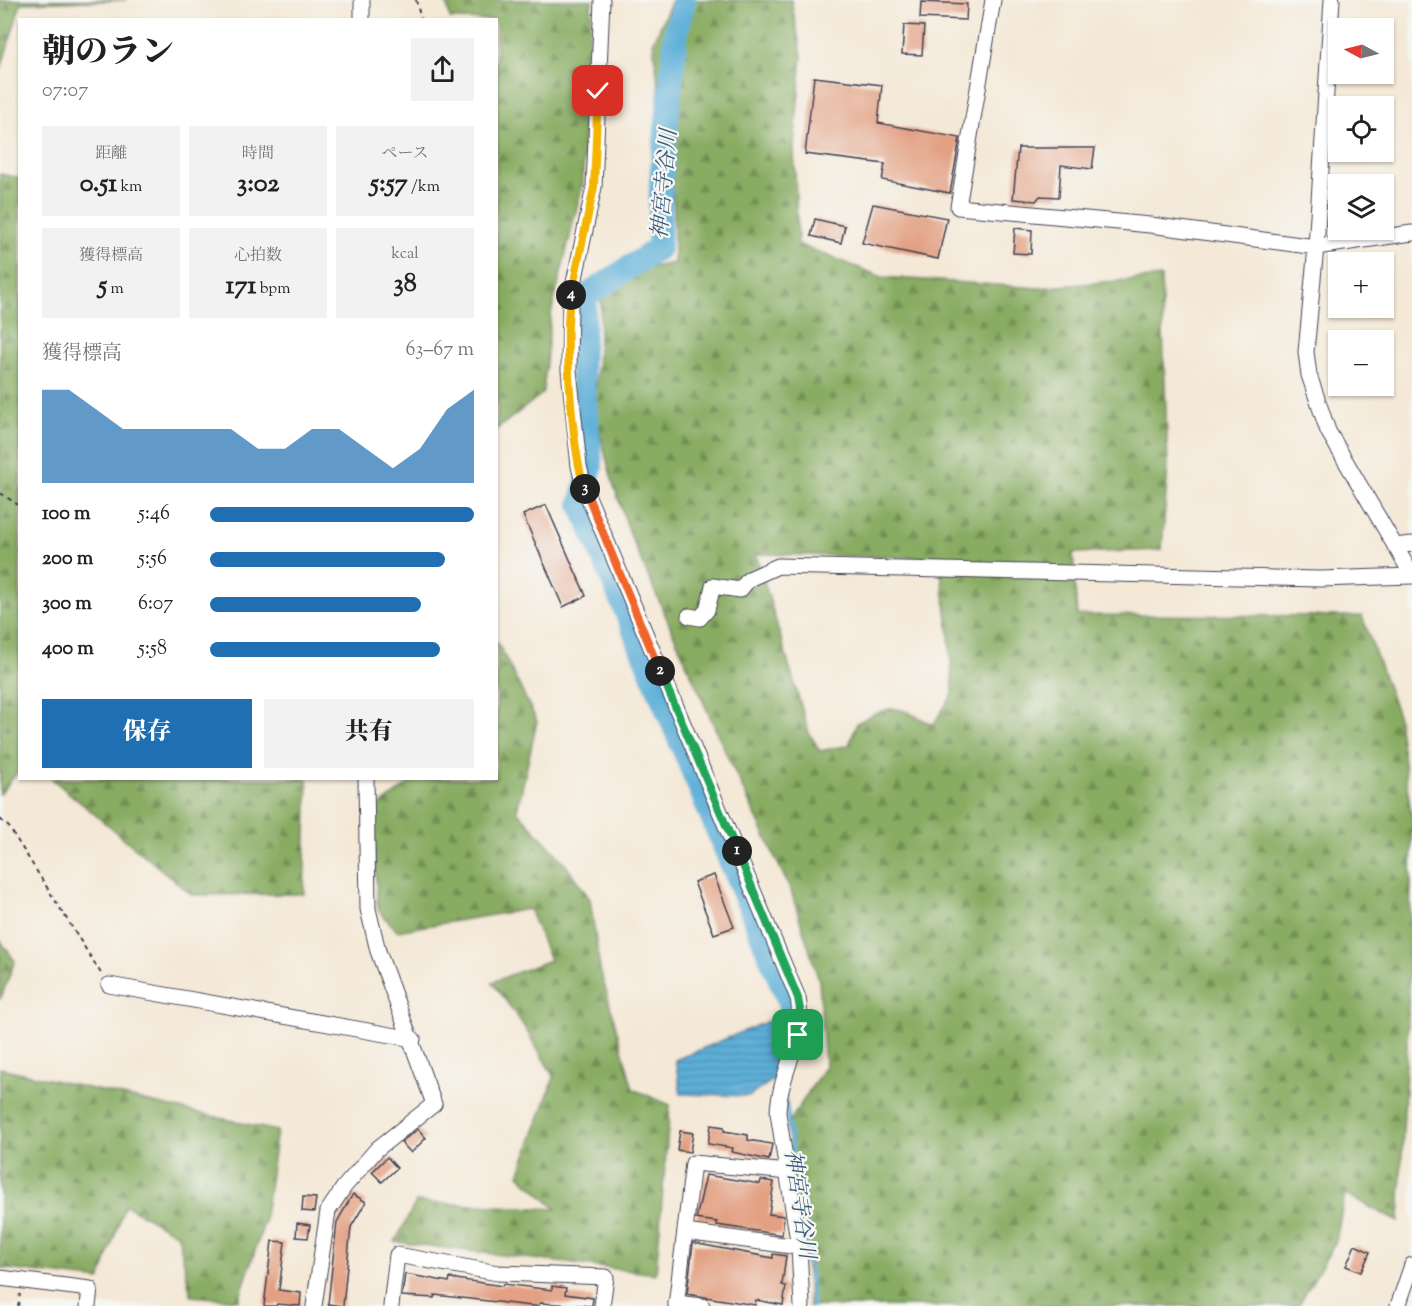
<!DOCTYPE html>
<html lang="ja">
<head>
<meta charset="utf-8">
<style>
	:root { --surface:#fff; --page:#f2f2f2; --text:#222; --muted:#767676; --accent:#1f6fb2 }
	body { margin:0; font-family:"Sorts Mill Goudy","Noto Serif JP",serif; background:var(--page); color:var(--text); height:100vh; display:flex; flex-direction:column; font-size:22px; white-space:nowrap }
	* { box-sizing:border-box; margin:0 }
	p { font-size:20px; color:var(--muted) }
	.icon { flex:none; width:33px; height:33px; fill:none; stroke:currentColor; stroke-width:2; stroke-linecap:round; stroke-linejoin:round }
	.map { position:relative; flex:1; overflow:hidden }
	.details { position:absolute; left:18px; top:18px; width:480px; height:762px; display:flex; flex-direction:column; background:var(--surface); border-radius:0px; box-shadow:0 2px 4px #0004 }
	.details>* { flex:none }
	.needle { width:39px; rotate:277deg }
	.fabs { position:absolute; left:1328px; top:18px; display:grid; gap:12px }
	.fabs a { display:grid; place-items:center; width:66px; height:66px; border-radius:0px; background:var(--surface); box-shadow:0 2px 4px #0004; font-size:30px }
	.pin { position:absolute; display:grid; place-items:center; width:51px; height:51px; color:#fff; margin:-26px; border-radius:12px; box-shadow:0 3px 9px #0006 }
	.km { position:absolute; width:30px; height:30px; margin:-15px; border-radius:50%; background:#222; color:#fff; font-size:16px; line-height:30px; text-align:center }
	.round { display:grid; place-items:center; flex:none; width:63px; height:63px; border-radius:0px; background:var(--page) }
	.summary { display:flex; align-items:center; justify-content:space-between; height:102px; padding:0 24px }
	h1 { font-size:33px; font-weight:800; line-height:45px }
	.metrics { display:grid; grid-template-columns:repeat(3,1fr); gap:9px; height:102px; padding:6px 24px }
	.metrics div { display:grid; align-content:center; border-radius:0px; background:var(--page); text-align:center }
	.metrics b { font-size:26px; font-weight:800 }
	.metrics small { font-size:16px; font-weight:400 }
	.metrics p { font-size:16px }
	.chart { height:168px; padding:12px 24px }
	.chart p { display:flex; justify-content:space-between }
	.chart svg { width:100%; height:108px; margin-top:6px; fill:var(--accent); opacity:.7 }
	.action { display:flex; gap:12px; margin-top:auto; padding:12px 24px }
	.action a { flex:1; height:69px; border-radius:0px; background:var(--accent); color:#fff; font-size:24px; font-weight:800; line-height:69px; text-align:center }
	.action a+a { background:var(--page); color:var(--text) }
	ul { padding:0 24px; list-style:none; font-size:20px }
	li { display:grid; grid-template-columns:96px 72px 1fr; align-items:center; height:45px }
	li i { height:15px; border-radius:8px; background:var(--accent) }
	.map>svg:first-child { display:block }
</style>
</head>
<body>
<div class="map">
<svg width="1412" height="1306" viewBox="0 0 1412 1306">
	<defs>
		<pattern id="forest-firs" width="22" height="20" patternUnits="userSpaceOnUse" patternTransform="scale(1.5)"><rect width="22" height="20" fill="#88ac62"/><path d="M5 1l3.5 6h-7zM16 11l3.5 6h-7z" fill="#6f8c52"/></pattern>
		<pattern id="water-rules" width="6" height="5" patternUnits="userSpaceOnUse" patternTransform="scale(1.5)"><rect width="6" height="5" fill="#5dafd8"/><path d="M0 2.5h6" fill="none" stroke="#4c8eb0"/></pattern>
	</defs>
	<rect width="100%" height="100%" fill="#f6f6f2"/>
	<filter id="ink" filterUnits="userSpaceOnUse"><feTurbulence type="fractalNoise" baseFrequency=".0167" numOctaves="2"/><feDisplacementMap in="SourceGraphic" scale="12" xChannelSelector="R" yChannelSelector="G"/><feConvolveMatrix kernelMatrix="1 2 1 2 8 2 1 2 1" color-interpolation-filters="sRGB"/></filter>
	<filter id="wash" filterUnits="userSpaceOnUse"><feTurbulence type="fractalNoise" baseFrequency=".008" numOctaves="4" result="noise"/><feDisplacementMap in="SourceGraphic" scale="24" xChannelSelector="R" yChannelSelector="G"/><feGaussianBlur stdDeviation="1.35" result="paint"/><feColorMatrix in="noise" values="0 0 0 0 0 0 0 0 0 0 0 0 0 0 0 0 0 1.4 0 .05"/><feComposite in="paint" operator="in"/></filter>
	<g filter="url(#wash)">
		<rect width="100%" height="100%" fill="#f4e8d6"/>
		<g fill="url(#forest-firs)" stroke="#55674e" stroke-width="1.5" fill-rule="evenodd">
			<path d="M0,0H126L21,3L0,72Z"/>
			<path d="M446,0H592L586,75L583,183L551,314L543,393L497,429L496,20L450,19Z"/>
			<path d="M672,0H791L802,56L794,148L798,244L882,277L1038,288L1161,277L1168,465L1162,550L1073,553L1077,615L1362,616L1397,713L1412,820L1408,1023L1399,1222L1345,1194L1336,1241L1298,1306H809L808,1282L787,1126L825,1066L819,981L791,891L724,749L631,537L612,480L594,412L603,276L674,263V204L653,43ZM756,554L939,558L949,634L953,694L933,725C897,706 895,702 857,723L849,745L820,751L809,733Z"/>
			<path d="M0,174L20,178V769L0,794Z"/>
			<path d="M497,641L537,721L517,811L563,861L590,899L600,969L633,1089L670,1105L656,1274L395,1242L416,1202L556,1209L519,1175L554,1077L522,1023L492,982L550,960L529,909L397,931L378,910L371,812L415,779L496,778Z"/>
			<path d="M52,779H308L304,894L192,895Z"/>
			<path d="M0,940L15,961L0,1000Z"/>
			<path d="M0,1068L277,1131L264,1223L239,1300L191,1296L178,1235L125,1205L100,1280L0,1268Z"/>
		</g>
		<path fill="url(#water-rules)" stroke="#40688a" stroke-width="1.5" d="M773,1019L779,1038L774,1079L750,1096L681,1094L675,1060Z"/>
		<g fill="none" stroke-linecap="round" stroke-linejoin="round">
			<path stroke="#5dafd8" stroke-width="4" d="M786,1102L791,1144L806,1216L812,1306"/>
			<path stroke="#5dafd8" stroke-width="24" d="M684,0L676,32L661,180L659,248L586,296L581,361L591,466L581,504L788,999L791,1011L785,1043"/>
		</g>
		<g id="blocks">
			<g fill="#e3a083">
				<path d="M921,2L967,4L966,20L920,18Z"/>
				<path d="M904,25L924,26L922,55L902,54Z"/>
				<path d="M814,77L882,85L878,123L960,138L950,193L882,180L885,164L805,154Z"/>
				<path d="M1018,148H1095L1092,169L1061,165L1059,197L1040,196L1036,201L1013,199Z"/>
				<path d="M873,204L947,218L938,259L862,243Z"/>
				<path d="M815,219L845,226L841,243L811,236Z"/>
				<path d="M1015,228L1032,230L1031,254L1013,253Z"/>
				<path d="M546,505L586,596L563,607L523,515Z"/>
				<path d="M714,875L734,927L714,934L694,882Z"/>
				<path d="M711,1125L724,1127V1131L748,1135V1140L772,1144L769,1160L732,1152L733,1148L708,1144Z"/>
				<path d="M418,1129L426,1138L411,1153L401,1142Z"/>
				<path d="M680,1131L693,1133L690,1152L677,1150Z"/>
				<path d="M387,1157L397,1168L382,1182L372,1172Z"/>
				<path d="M706,1175L760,1184L761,1180L774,1182L769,1214L784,1216L782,1235L717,1225V1222L696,1219Z"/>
				<path d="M353,1194L366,1202L351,1227L343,1306L328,1304L337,1222Z"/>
				<path d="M303,1197L316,1198L314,1212L302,1211Z"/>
				<path d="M297,1223L310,1225L308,1238L296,1237Z"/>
				<path d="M272,1241L285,1242L279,1290L301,1293L300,1306L277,1304L276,1306H264Z"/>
				<path d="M693,1243L773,1258V1254L786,1256L782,1285L786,1286L783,1305L756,1300L755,1305L687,1294Z"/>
				<path d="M1355,1245L1370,1252L1361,1272L1346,1266Z"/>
				<path d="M405,1274L449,1282L450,1278L502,1286L503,1284L552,1290V1286L566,1288L565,1294L593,1298L592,1306L540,1303L539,1306H532L435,1295L434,1298L402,1296Z"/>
			</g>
		</g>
	</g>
	<g filter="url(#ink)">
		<use href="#blocks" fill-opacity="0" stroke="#424052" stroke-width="1.5"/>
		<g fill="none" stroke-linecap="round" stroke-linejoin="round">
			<g stroke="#424052" stroke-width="17">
				<g id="street">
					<path d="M602,0L594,187L570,302L569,370L579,466L584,487L798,998C806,1039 779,1073 778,1113L799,1247L802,1306"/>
					<path d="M993,0L958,207L1150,225L1316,247L1412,233"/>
					<path d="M1332,0L1316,247L1306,352L1309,375L1328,431L1412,575"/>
					<path d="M362,20V0"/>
					<path d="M1395,546L1412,544"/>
					<path d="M689,616L700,618L707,610L713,586L740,590L749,579L778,566L1320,579L1412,576"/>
					<path d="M109,985L413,1039"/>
					<path d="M685,1232L799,1247"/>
					<path d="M0,1278L90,1289L88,1306"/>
					<path d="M676,1303L702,1306"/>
					<path d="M314,1306L328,1211L344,1187L377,1149L434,1104L378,951L368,909L366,778"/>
					<path d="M391,1306L397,1255L498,1273L606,1277L602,1306"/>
					<path d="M676,1306L693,1163L789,1172"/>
					<path d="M1398,1306L1412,1265"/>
				</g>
			</g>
			<g stroke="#424052" stroke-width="2" stroke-dasharray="4.5 4.5" stroke-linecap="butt">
				<path d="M416,0L421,20"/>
				<path d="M496,409L497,413"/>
				<path d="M0,493L20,506"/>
				<path d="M0,819L9,827L102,975"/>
				<path d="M18,1306L20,1294"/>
			</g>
			<use href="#street" stroke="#fff" stroke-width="15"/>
		</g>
	</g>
	<g fill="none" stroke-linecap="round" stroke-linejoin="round" filter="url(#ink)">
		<g stroke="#fff" stroke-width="12">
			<path id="split-1" d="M737,851L798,998L801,1015L798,1035"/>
		</g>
		<g stroke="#fff" stroke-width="12">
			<path id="split-2" d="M660,671L737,851"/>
		</g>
		<g stroke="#fff" stroke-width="12">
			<path id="split-3" d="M585,489L660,671"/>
		</g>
		<g stroke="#fff" stroke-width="12">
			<path id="split-4" d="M571,295C563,333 572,452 585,489"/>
		</g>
		<g stroke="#fff" stroke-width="12">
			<path id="split-5" d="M571,295L594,187L598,91"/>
		</g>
		<use href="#split-1" stroke="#22a559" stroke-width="8"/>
		<use href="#split-2" stroke="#22a559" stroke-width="8"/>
		<use href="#split-3" stroke="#f0652b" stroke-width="8"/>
		<use href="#split-4" stroke="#f5b400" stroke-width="8"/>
		<use href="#split-5" stroke="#f5b400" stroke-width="8"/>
	</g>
	<g text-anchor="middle" stroke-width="4.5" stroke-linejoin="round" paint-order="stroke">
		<g font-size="22" font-style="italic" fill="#3a5a7a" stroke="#f6f6f2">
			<text transform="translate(663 184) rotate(-85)" y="8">神宮寺谷川</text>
			<text transform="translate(801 1204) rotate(82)" y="8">神宮寺谷川</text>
		</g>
	</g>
</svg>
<div class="fabs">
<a><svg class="needle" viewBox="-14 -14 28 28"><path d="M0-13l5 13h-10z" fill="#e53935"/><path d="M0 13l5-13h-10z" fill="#767676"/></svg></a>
<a><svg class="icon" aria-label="locate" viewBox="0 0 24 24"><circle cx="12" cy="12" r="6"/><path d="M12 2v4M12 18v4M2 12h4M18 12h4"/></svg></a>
<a><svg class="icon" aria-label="layers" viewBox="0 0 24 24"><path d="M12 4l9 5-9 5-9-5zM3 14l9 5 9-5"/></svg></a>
<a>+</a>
<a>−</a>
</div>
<div class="pin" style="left:798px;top:1035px;background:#1e9e55"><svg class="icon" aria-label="arrive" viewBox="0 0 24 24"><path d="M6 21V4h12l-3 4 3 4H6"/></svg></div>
<div class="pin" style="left:598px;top:91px;background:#d93025"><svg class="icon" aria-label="check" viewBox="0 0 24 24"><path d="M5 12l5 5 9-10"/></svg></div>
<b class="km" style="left:737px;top:851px">1</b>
<b class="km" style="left:660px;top:671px">2</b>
<b class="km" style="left:585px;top:489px">3</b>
<b class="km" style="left:571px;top:295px">4</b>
<section class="details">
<div class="summary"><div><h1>朝のラン</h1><p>07:07</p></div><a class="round"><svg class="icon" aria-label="share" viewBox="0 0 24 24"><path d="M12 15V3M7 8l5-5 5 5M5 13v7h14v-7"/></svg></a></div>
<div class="metrics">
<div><p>距離</p><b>0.51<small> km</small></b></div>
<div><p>時間</p><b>3:02</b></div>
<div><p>ペース</p><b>5:57<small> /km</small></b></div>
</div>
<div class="metrics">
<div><p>獲得標高</p><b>5<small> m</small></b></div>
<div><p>心拍数</p><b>171<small> bpm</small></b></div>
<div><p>kcal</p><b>38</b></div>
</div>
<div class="chart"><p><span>獲得標高</span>63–67 m</p>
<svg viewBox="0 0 160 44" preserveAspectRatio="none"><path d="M0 44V6L10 6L20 14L30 22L40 22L50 22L60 22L70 22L80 30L90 30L100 22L110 22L120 30L130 38L140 30L150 14L160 6V44z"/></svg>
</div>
<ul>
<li><b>100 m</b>5:46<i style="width:100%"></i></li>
<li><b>200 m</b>5:56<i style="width:89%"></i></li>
<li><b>300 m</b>6:07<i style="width:80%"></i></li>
<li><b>400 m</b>5:58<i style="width:87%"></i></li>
</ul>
<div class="action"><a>保存</a><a>共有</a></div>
</section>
</div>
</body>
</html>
